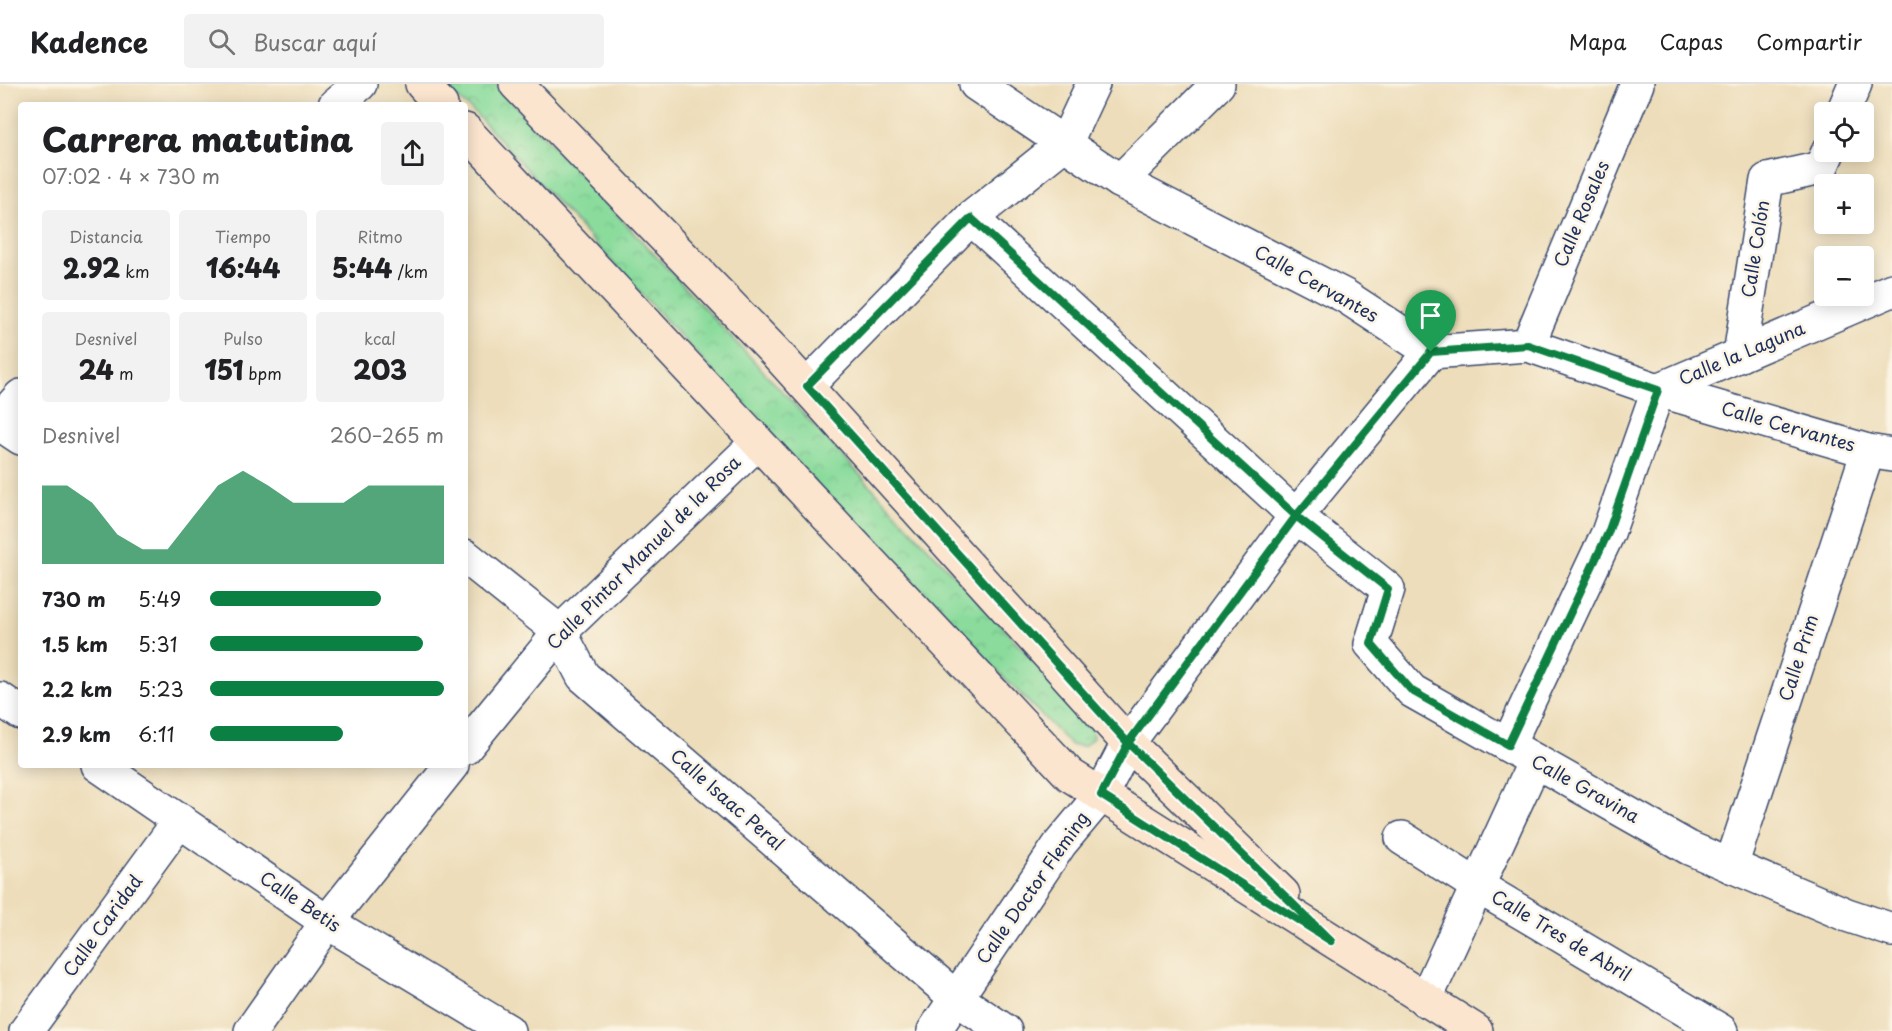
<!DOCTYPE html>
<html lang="es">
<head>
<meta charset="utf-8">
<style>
	:root { --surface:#fff; --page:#f2f2f2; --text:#202124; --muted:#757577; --line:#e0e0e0; --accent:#0b8043 }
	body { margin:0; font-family:"Playpen Sans",sans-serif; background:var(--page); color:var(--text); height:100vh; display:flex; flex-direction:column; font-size:22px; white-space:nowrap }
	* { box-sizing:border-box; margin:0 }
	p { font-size:20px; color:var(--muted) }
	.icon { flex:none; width:33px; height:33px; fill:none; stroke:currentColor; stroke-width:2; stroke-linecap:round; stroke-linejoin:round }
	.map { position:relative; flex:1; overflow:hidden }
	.panel { position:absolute; left:18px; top:18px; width:450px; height:666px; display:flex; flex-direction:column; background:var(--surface); border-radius:6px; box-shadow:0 3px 15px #0003 }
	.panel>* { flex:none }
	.controls { position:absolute; left:1814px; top:18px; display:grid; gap:12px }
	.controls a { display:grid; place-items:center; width:60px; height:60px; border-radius:6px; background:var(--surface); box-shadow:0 3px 15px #0003; font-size:30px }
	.pin { position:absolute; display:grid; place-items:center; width:51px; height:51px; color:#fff; margin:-62px -26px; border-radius:50% 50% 50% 0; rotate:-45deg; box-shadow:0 0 6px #0007 }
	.pin .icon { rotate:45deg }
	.round { display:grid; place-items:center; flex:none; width:63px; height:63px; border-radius:6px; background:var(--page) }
	.head { display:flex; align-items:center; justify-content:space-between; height:102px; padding:0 24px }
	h1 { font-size:33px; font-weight:800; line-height:45px }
	.figures { display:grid; grid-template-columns:repeat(3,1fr); gap:9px; height:102px; padding:6px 24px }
	.figures div { display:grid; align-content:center; border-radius:6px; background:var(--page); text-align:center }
	.figures b { font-size:26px; font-weight:800 }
	.figures small { font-size:16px; font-weight:400 }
	.figures p { font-size:16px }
	.chart { height:168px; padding:12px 24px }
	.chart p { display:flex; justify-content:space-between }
	.chart svg { width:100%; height:108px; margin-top:6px; fill:var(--accent); opacity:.7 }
	ul { padding:0 24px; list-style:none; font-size:20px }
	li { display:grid; grid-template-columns:96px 72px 1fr; align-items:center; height:45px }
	li i { height:15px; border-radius:8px; background:var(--accent) }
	header { display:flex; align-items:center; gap:36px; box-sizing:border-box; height:84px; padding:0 30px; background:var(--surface); border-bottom:2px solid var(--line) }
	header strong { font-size:28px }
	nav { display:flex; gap:33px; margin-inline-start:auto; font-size:21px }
	.search { width:420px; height:54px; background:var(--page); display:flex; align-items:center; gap:15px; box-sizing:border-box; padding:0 21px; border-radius:6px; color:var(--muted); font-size:22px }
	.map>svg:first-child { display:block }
</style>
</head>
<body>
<header>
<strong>Kadence</strong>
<div class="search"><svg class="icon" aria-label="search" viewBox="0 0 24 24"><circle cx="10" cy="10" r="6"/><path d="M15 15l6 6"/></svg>Buscar aquí</div>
<nav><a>Mapa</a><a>Capas</a><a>Compartir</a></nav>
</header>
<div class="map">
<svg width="1892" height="947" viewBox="0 0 1892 947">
	<defs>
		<pattern id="park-crowns" width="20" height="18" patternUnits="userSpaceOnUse" patternTransform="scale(1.5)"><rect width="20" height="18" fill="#8adb9c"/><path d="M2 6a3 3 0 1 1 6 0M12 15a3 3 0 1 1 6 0" fill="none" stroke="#76bc89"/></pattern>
	</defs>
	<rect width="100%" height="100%" fill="#fcf5e5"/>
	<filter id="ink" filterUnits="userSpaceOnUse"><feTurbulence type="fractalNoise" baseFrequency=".0167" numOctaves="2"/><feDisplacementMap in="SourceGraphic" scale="12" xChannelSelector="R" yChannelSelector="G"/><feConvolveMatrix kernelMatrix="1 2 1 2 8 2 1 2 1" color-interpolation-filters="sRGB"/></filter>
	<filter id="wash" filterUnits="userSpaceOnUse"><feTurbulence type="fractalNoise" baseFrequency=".008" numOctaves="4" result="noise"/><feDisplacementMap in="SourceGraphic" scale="24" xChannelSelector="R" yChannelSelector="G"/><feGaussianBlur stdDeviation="1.35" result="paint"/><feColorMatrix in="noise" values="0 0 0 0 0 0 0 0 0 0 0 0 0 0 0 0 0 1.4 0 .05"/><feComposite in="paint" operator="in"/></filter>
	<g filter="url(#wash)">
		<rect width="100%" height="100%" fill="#edddba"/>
		<path fill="url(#park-crowns)" stroke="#52857d" stroke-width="1.5" d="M441,0H495L1091,638L1093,654L1084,662L1071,661L881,470L475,29Z"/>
	</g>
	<g filter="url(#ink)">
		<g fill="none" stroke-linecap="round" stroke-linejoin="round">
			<g stroke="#3a496c" stroke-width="36">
				<g id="street">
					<path d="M976,0L1120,97L1345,212L1431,268L1528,261L1658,306L1868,367L1892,371"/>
					<path d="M335,21L360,0"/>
					<path d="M1843,28L1855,0"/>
					<path d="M1120,97L1218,0"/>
					<path d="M971,134L1296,432L1388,505L1371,560L1412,607L1689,764L1847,831L1892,846"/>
					<path d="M1528,261L1637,0"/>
					<path d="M1740,271L1767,96L1821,84L1828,68"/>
					<path d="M807,302L971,134L1066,58L1093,0"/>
					<path d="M0,335L21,312"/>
					<path d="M0,340L21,354"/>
					<path d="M465,472L560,548L583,592L956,914L1005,947"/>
					<path d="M0,615L21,629"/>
					<path d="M1508,661L1608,449L1658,306L1892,206"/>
					<path d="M465,664L560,548L757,359"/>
					<path d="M98,681L327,838L508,947"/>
					<path d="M1402,754L1479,803L1721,947"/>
					<path d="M1731,782L1868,367"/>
					<path d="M1425,916L1535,677"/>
					<path d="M26,947L180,736"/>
					<path d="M251,947L327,838L452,681"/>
					<path d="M934,947L1060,760L1101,711L1128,659L1296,432L1431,268"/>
				</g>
			</g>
			<g stroke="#3a496c" stroke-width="36">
				<g id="secondary">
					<path d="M422,0L441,21"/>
					<path d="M516,0L776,269L1128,659L1283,810"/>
					<path d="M465,46L1070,691L1476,947"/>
				</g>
			</g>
			<use href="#street" stroke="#fff" stroke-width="33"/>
			<use href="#secondary" stroke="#fbe5cf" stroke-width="33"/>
		</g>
	</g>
	<g fill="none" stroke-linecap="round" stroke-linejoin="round" filter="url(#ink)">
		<g stroke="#fff" stroke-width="12">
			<path id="route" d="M1431,268L1296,432L1128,659L1101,711L1331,857L1128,659L807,302L971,134L1296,432L1388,505L1371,560L1412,607L1508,661L1608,449L1658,306L1528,261L1431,268"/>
		</g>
		<use href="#route" stroke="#0b8043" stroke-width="8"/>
	</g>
	<g text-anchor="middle" stroke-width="5" stroke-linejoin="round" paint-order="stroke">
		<g font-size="18" fill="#1b2f5e" stroke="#fcf5e5">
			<text transform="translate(1582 130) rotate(-67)" y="6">Calle Rosales</text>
			<text transform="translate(1756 165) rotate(-81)" y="6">Calle Colón</text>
			<text transform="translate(1316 200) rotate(29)" y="6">Calle Cervantes</text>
			<text transform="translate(1742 270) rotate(-23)" y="6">Calle la Laguna</text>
			<text transform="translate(1788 343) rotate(16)" y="6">Calle Cervantes</text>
			<text transform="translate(644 469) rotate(-45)" y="6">Calle Pintor Manuel de la Rosa</text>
			<text transform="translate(1799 574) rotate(-72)" y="6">Calle Prim</text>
			<text transform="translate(1585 705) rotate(29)" y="6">Calle Gravina</text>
			<text transform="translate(727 716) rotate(41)" y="6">Calle Isaac Peral</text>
			<text transform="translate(1033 804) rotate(-55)" y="6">Calle Doctor Fleming</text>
			<text transform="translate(300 818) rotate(34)" y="6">Calle Betis</text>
			<text transform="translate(103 842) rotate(-54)" y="6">Calle Caridad</text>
			<text transform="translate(1561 852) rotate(31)" y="6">Calle Tres de Abril</text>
		</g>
	</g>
</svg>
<div class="controls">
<a><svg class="icon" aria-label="locate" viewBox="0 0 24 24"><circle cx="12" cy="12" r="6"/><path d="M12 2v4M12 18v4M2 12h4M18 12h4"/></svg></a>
<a>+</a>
<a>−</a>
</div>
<div class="pin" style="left:1431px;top:268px;background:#1e9e55"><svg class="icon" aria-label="arrive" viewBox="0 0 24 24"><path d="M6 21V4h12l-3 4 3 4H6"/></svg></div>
<section class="panel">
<div class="head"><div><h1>Carrera matutina</h1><p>07:02 · 4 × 730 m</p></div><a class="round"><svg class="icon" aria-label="share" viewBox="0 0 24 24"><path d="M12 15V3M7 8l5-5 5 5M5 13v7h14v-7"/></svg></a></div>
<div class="figures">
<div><p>Distancia</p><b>2.92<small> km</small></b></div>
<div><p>Tiempo</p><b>16:44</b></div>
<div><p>Ritmo</p><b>5:44<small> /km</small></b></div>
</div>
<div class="figures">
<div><p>Desnivel</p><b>24<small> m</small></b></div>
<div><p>Pulso</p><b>151<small> bpm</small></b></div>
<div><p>kcal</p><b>203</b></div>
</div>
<div class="chart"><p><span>Desnivel</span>260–265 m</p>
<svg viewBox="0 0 160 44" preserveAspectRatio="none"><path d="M0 44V12L10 12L20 19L30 32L40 38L50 38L60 25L70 12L80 6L90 12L100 19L110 19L120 19L130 12L140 12L150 12L160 12V44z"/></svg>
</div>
<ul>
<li><b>730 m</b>5:49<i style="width:73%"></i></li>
<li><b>1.5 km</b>5:31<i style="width:91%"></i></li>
<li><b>2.2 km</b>5:23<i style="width:100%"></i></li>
<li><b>2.9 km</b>6:11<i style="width:57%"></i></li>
</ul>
</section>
</div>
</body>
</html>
